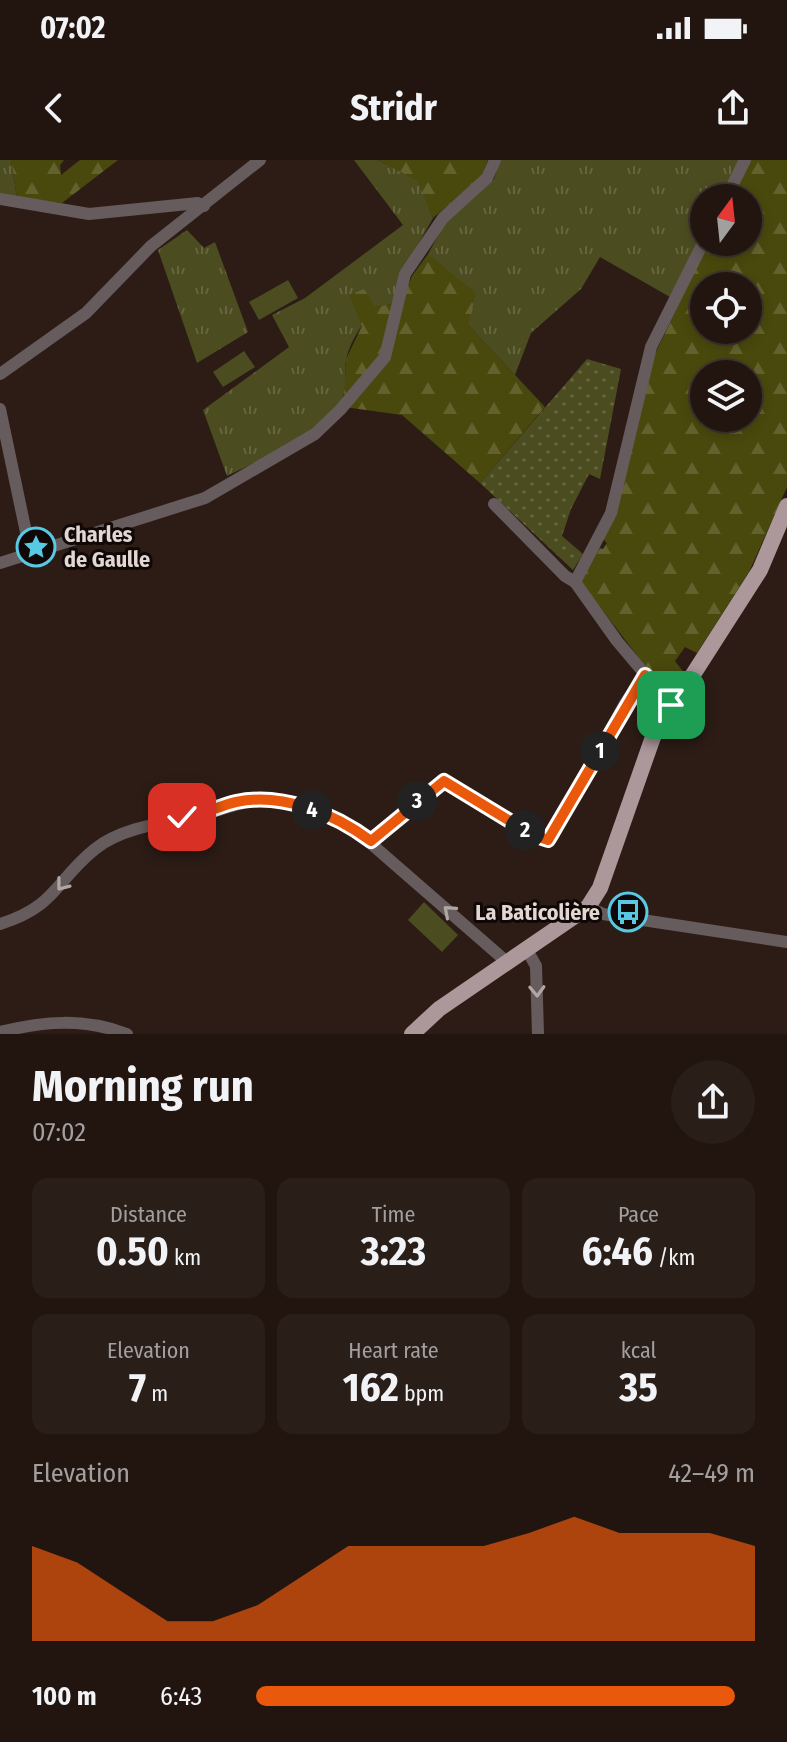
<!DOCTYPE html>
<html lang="en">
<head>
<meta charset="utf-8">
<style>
	:root { --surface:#221510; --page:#2a1e19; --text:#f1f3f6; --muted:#a29f9f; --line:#3f3430; --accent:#ea580c }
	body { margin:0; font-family:"Fira Sans Condensed",sans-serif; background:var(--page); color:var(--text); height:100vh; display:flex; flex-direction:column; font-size:30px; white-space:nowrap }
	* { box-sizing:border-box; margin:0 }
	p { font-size:26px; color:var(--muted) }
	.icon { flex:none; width:44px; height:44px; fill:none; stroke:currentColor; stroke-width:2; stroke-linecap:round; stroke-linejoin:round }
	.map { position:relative; height:874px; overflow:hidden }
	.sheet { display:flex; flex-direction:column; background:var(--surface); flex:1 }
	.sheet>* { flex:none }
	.needle { width:52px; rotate:15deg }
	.fabs { position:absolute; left:690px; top:24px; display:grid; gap:16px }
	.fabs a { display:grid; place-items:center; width:72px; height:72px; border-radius:50%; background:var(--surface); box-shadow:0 4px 12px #0003,0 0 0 2px var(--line); font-size:40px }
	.pin { position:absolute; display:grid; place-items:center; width:68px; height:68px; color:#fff; margin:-34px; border-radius:16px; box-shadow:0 4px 12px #0006 }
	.km { position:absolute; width:40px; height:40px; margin:-20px; border-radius:50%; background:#222; color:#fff; font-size:22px; line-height:40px; text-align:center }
	.round { display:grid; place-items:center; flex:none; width:84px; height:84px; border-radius:42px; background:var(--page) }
	.overview { display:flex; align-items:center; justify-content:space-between; height:136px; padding:0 32px }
	h1 { font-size:44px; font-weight:700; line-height:60px }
	.figures { display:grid; grid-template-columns:repeat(3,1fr); gap:12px; height:136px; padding:8px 32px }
	.figures div { display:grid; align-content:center; border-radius:16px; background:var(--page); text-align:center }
	.figures b { font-size:40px; font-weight:700 }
	.figures small { font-size:22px; font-weight:400 }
	.figures p { font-size:22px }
	.chart { height:224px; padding:16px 32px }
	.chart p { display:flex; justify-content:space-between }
	.chart svg { width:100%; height:144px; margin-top:8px; fill:var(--accent); opacity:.7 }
	ul { padding:0 32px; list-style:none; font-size:26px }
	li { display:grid; grid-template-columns:128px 96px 1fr; align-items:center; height:60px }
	li i { height:20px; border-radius:10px; background:var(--accent) }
	.status { display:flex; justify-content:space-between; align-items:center; height:56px; padding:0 40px; background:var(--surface); direction:ltr }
	.status svg { height:22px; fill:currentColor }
	header { display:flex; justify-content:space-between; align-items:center; height:104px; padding:0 32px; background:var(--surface); font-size:36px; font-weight:700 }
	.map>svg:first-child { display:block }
</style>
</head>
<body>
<div class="status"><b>07:02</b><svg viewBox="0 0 49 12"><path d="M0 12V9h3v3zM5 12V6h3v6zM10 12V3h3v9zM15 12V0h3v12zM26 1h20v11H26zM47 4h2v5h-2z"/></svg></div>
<header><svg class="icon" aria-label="back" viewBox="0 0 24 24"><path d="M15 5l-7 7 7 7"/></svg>Stridr<svg class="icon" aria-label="share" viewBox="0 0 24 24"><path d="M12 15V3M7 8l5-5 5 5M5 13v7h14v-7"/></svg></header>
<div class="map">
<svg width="787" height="874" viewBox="0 0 787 874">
	<defs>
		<pattern id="grass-tufts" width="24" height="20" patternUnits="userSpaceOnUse" patternTransform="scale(2)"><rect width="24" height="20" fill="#4b4c20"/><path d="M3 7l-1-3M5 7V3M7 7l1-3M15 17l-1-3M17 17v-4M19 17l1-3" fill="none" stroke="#656540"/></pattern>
		<pattern id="forest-firs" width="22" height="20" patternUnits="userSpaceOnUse" patternTransform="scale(2)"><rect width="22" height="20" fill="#49490d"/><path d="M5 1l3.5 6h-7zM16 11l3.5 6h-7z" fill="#63622f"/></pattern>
		<pattern id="garden-dots" width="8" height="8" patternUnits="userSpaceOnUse" patternTransform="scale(2)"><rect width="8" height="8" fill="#4b4c20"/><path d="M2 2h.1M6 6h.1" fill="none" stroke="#656540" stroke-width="1.8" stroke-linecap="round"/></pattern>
	</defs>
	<rect width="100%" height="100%" fill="#2d1c16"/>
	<g fill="url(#grass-tufts)">
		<path d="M0,0H11L17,38L0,35Z"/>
		<path d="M354,0H378L419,21L433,58L402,113L392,144L375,147C364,162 349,182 346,201C344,212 347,227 343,237C327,274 261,299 227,316L203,250L289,187L272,155L305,138L403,65Z"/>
		<path d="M500,0H741L721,38H704V70L670,137L600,97L581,129L531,173L515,215L468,165L428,94L445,63L494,19Z"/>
		<path d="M187,70L204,88L215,82L248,172L197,203L158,90Z"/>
	</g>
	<g fill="url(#forest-firs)" fill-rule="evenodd">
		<path d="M11,0H64L60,5L61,15L80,0H118L62,43L17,38Z"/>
		<path d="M378,0H488L481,17L433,58L418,21Z"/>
		<path d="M749,0H787V327L749,412L697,493L685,487L675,501L685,514L669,537L580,421L598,388L603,389L607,383L603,379L655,194L709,82H748V38H730ZM704,126H748V170H704ZM704,214H748V258H704Z"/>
		<path d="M428,94L476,133L468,165L545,247L480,323L402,255L337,246L344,236L346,199L362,166L349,135L364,129L375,147L402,142L412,116Z"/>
	</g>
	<g fill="#4b4c20">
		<path d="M288,120L298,138L259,160L249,142Z"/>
		<path d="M244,191L255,207L223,227L213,212Z"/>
		<path d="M424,742L458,775L442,792L408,760Z"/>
	</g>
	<path fill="url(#garden-dots)" d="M587,199L621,209L600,319L589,314L571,349L562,376L583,394L573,410L480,323Z"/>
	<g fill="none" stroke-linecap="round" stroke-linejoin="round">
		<g stroke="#665c5e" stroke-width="12">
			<path d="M726,38L745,0"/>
			<path d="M0,39L89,54L198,43L204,46"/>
			<path d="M0,214L86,153L151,86L260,0"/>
			<path d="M0,249L31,396"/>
			<path d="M494,344L565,416L575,422"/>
			<path d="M0,403L205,338L315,274L340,250L385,197L405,114L443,58L487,18L495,0"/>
			<path d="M671,545L617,481L575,422L611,353L651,187L704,81"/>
			<path d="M371,681L444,621L533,675L544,680L552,678L624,545L645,515"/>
			<path d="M588,747L603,754L787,782"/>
			<path d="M0,764C57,746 55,721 95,689C121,668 162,663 193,657C221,651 242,639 271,641C301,643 327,656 353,668L508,803"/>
			<path d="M527,790L536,806L538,874"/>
			<path d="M0,872C44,861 84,858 127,874"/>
		</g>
		<path stroke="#ac979b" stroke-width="16" d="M412,874L439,849L588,747L600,728L653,577L760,410L787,346"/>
	</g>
	<defs><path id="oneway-chevron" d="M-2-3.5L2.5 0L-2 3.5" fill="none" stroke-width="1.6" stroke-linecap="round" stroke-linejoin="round" transform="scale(2)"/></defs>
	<g stroke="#b1a6a4">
		<use href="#oneway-chevron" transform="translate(62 725) rotate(128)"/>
		<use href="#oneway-chevron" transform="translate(449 751) rotate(-139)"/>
		<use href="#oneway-chevron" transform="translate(537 831) rotate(88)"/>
	</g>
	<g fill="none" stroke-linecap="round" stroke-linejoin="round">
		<g stroke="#fff" stroke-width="16">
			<path id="route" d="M182,657C202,656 218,646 236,642C282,632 335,654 371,681L444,621L533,675L548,680L645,515L671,545"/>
		</g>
		<use href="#route" stroke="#ea580c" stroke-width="10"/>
	</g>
	<defs>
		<g id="sight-ring" transform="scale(2)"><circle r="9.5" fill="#100806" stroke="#57c9e3" stroke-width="1.5"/><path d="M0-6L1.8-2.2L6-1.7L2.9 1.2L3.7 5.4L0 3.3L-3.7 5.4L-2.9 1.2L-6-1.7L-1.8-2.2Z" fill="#57c9e3"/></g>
		<g id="bus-ring" transform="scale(2)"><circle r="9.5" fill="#100806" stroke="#57c9e3" stroke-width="1.5"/><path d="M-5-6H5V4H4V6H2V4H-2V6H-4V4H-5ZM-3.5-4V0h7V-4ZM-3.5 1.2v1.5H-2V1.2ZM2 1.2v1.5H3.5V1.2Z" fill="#57c9e3"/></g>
	</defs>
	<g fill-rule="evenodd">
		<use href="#sight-ring" x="36" y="387"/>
		<use href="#bus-ring" x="628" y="752"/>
	</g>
	<g text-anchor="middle" stroke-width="6" stroke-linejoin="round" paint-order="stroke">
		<g font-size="22" font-weight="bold" fill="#e3d7d3" stroke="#100806" text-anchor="start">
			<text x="64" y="382">Charles<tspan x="64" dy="25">de Gaulle</tspan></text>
			<text x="600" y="760" text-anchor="end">La Baticolière</text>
		</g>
	</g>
</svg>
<div class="fabs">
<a><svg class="needle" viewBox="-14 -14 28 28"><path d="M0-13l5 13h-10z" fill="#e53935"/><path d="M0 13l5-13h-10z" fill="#a29f9f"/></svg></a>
<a><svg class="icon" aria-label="locate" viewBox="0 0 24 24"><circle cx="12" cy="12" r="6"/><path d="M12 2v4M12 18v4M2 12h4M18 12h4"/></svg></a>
<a><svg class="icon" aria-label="layers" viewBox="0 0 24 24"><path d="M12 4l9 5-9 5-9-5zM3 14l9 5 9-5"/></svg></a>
</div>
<div class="pin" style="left:671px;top:545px;background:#1e9e55"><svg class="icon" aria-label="arrive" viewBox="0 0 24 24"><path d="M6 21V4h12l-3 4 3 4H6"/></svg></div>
<div class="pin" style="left:182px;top:657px;background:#d93025"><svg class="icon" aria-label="check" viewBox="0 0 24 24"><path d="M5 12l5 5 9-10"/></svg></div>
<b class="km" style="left:600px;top:591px">1</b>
<b class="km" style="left:525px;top:670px">2</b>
<b class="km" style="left:417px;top:641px">3</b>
<b class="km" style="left:312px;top:650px">4</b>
</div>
<section class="sheet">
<div class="overview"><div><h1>Morning run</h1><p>07:02</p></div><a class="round"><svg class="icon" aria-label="share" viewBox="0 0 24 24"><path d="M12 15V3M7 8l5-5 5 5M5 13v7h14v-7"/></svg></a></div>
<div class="figures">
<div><p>Distance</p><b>0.50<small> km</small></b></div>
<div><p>Time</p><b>3:23</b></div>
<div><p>Pace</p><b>6:46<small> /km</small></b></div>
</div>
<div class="figures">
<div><p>Elevation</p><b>7<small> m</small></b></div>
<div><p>Heart rate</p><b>162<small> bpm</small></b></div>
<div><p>kcal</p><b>35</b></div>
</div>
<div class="chart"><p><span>Elevation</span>42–49 m</p>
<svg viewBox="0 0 160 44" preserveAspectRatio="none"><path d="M0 44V15L10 20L20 29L30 38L40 38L50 33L60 24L70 15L80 15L90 15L100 15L110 11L120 6L130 11L140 11L150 11L160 15V44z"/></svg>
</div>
<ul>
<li><b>100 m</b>6:43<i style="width:96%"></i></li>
</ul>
</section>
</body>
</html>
